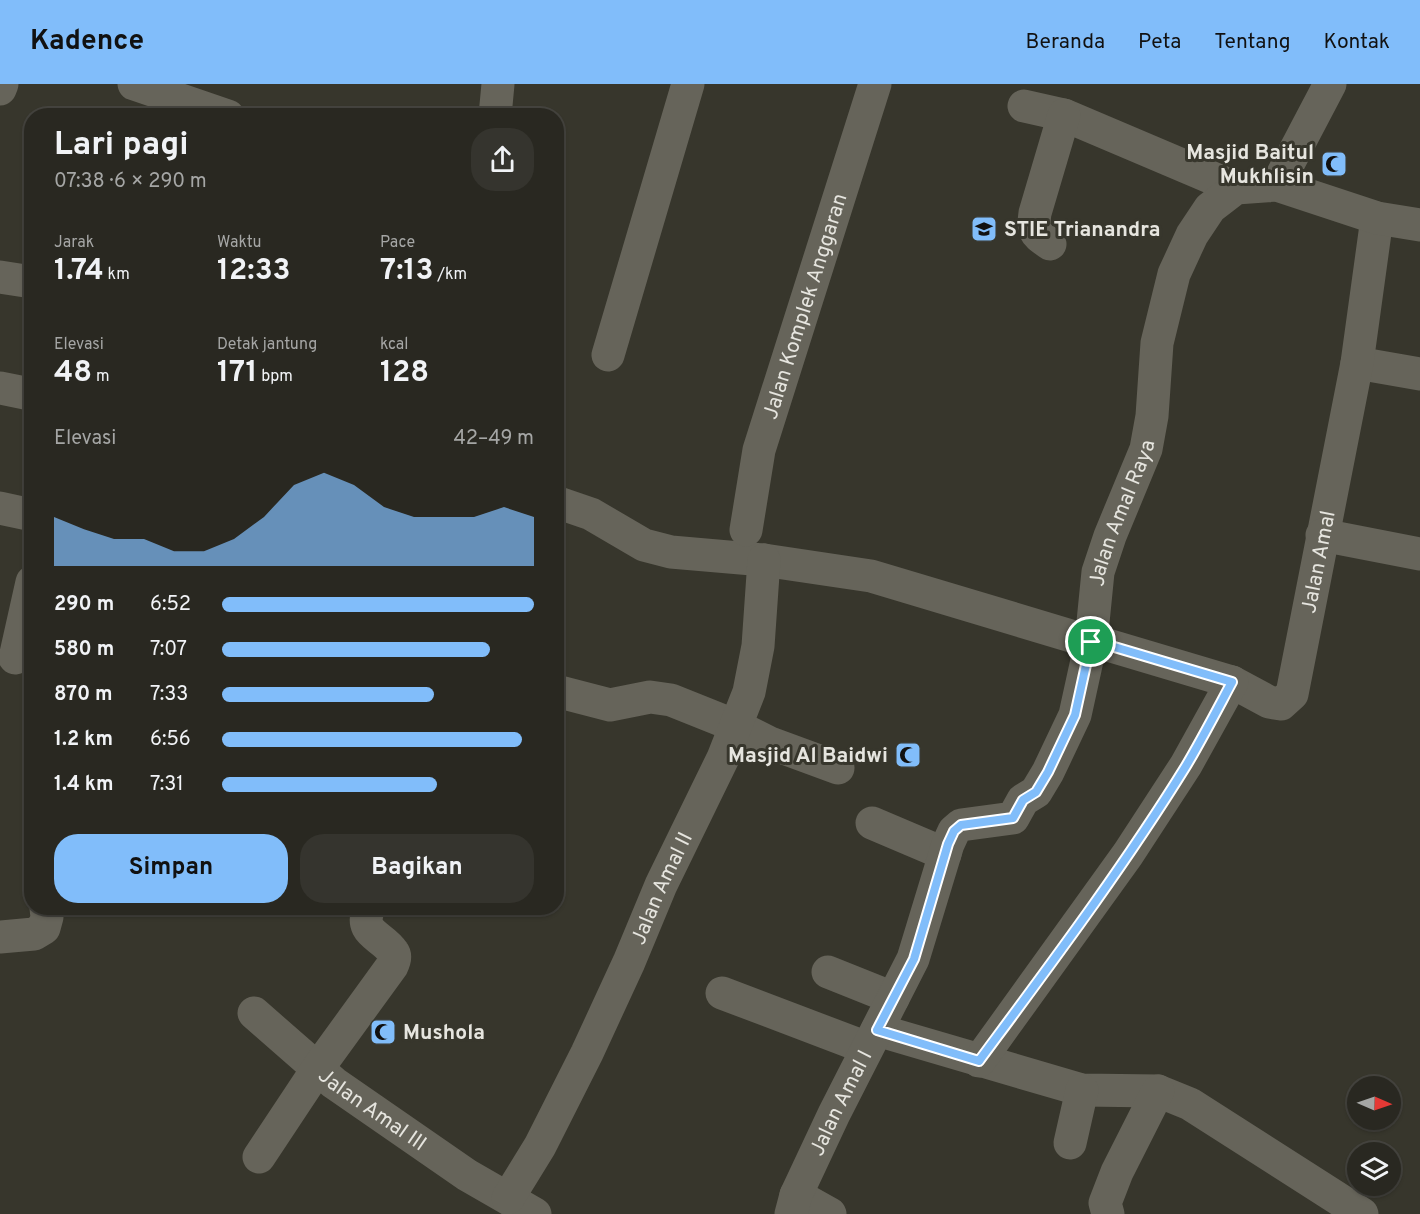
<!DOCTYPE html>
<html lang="id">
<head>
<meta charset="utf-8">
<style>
	:root { --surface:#292821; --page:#35342e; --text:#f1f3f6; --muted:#a5a6a5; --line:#45443f; --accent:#81bdfa }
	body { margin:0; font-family:Overpass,sans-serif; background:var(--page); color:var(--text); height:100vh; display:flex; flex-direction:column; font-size:22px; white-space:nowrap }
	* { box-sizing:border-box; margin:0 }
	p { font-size:20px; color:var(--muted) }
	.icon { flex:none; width:33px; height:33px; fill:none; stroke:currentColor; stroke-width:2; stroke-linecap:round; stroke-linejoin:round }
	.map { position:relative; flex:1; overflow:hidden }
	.details { position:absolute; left:24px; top:24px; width:540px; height:807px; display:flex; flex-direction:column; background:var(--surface); border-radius:24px; box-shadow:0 2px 4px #0004,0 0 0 2px var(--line) }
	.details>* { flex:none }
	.needle { width:39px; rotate:92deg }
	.tools { position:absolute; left:1347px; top:992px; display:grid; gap:12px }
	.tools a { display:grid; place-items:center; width:54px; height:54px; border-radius:50%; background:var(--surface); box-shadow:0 2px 4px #0004,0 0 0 2px var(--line); font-size:30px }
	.pin { position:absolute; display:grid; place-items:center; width:51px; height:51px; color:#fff; margin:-26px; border:3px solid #fff; border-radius:50%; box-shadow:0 2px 6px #0007 }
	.round { display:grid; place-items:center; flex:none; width:63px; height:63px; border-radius:24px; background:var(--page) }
	.summary { display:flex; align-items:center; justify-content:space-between; height:102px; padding:0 30px }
	h1 { font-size:33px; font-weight:700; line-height:45px }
	.metrics { display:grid; grid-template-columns:repeat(3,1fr); gap:9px; height:102px; padding:6px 30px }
	.metrics div { display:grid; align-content:center }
	.metrics b { font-size:30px; font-weight:700 }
	.metrics small { font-size:16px; font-weight:400 }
	.metrics p { font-size:16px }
	.chart { height:168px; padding:12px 30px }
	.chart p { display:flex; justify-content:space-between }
	.chart svg { width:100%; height:108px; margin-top:6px; fill:var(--accent); opacity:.7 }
	.cta { display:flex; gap:12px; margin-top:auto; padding:12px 30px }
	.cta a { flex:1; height:69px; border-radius:24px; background:var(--accent); color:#111; font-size:24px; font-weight:700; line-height:69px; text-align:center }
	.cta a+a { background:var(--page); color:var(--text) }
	ul { padding:0 30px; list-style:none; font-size:20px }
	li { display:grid; grid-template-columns:96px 72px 1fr; align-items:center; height:45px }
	li i { height:15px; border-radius:8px; background:var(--accent) }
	header { display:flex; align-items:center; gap:36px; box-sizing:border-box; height:84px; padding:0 30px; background:var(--accent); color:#111 }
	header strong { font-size:28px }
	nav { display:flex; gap:33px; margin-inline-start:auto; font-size:21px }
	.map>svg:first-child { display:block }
</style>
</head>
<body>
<header>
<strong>Kadence</strong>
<nav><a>Beranda</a><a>Peta</a><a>Tentang</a><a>Kontak</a></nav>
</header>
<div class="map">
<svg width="1420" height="1130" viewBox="0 0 1420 1130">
	<rect width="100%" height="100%" fill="#37362c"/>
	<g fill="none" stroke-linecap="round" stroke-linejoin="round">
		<g stroke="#66645a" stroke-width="33">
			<path d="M134,0L228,32"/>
			<path d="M0,5L2,0"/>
			<path d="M1024,22L1064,31L1236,104"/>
			<path d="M495,32L498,0"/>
			<path d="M1277,101L1330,0"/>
			<path d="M1050,160C1035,149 1032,149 1035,129L1064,31"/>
			<path d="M0,193L32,198"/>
			<path d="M608,271L688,0"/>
			<path d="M1357,279L1420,290"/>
			<path d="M0,304L30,310"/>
			<path id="s1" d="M556,418L591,430L644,461L671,468L764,476L871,492L1091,558L1111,562L1232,598L1269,618L1281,620L1292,610L1357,279L1377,134"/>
			<path d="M0,424L32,431"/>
			<path id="s2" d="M746,446L759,366L875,0"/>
			<path d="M1322,451L1420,470"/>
			<path d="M15,574L32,498"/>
			<path d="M556,607L610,621L650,613L671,616L736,642L770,659L838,684"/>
			<path d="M872,739L945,770"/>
			<path d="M0,853L34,850L44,844L47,833L46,824"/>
			<path d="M828,888L893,914"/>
			<path d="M722,909L867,964"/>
			<path id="s3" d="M254,929L334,999L467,1091L535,1130"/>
			<path d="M877,946L1082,1006L1158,1007L1190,1020L1362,1130"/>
			<path d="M979,977L1128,770L1186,681L1232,598"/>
			<path d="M1070,1059L1082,1006"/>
			<path d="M259,1073L318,984L392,882C394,878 396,872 393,868C382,851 358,850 369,824"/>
			<path d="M796,1111L830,1130"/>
			<path id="s4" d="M508,1114L540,1062L587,969L629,878L661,801L723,674L749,608L758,562L764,476"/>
			<path id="s5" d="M791,1130L796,1111L834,1030L913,875L948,760L954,747L961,741L1013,734L1023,716L1036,708L1048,688L1075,631L1091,558L1098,488L1110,452L1146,365L1152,332L1157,259L1174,190L1192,151L1210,124L1236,104L1277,101L1377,134L1420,141"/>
			<path d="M1108,1130L1105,1119L1117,1088L1158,1007"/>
		</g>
	</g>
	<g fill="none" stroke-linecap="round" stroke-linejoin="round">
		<g stroke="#fff" stroke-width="12">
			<path id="route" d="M1091,558L1111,562L1232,598C1217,626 1202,655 1186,682C1123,784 1050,881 979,977L877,946L914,875L948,760L954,747L961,741L1013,734L1023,716L1036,708L1048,688L1075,631Z"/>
		</g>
		<use href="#route" stroke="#81bdfa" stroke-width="8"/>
	</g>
	<defs>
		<g id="mosque-square" transform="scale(1.35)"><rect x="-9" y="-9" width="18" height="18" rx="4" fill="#81bdfa" stroke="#37362c"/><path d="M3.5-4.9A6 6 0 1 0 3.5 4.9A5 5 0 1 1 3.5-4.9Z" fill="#111"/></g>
		<g id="university-square" transform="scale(1.35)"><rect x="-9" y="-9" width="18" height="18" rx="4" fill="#81bdfa" stroke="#37362c"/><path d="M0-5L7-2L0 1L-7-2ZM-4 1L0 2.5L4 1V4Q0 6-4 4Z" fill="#111"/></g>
	</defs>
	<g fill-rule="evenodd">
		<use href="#mosque-square" x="1334" y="80"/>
		<use href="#university-square" x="984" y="145"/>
		<use href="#mosque-square" x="908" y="671"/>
		<use href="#mosque-square" x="383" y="948"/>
	</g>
	<g text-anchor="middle" stroke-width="6" stroke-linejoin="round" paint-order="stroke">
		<g font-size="21" font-weight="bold" fill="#e6e5df" stroke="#37362c" text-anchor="end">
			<text x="1314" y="75">Masjid Baitul<tspan x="1314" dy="24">Mukhlisin</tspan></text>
			<text x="1004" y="152" text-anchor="start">STIE Trianandra</text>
			<text x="888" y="678">Masjid Al Baidwi</text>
			<text x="403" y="955" text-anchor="start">Mushola</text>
		</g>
		<g font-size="21" fill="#e6e5df" stroke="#37362c">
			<text dy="7" stroke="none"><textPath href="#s2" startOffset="232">Jalan Komplek Anggaran</textPath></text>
			<text dy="7" stroke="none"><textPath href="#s5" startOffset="810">Jalan Amal Raya</textPath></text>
			<text dy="7" stroke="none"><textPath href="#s1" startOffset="908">Jalan Amal</textPath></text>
			<text dy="7" stroke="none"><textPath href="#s4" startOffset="346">Jalan Amal II</textPath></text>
			<text dy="7" stroke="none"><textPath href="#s5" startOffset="122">Jalan Amal I</textPath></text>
			<text dy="7" stroke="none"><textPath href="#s3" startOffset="153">Jalan Amal III</textPath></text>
		</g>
	</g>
</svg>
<div class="tools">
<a><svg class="needle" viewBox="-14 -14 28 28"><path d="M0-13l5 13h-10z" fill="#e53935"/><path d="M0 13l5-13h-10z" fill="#a5a6a5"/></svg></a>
<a><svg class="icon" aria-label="layers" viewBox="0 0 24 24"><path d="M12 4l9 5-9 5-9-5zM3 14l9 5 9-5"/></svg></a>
</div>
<div class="pin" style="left:1091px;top:558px;background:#1e9e55"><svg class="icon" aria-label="arrive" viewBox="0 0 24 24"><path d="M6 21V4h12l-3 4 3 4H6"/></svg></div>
<section class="details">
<div class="summary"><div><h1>Lari pagi</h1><p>07:38 · 6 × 290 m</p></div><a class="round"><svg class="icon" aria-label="share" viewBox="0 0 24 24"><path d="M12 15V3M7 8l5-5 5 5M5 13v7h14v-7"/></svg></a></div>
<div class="metrics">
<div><p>Jarak</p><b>1.74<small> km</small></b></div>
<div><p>Waktu</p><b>12:33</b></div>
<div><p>Pace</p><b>7:13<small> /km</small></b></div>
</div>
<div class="metrics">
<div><p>Elevasi</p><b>48<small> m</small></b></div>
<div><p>Detak jantung</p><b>171<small> bpm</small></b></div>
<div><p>kcal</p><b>128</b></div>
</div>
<div class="chart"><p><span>Elevasi</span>42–49 m</p>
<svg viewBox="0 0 160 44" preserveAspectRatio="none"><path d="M0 44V24L10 29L20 33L30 33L40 38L50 38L60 33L70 24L80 11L90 6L100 11L110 20L120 24L130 24L140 24L150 20L160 24V44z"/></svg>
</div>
<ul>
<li><b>290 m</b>6:52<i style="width:100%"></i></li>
<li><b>580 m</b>7:07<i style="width:86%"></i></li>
<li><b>870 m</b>7:33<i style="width:68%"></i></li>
<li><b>1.2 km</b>6:56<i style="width:96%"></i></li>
<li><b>1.4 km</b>7:31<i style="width:69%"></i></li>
</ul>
<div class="cta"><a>Simpan</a><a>Bagikan</a></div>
</section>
</div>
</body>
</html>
